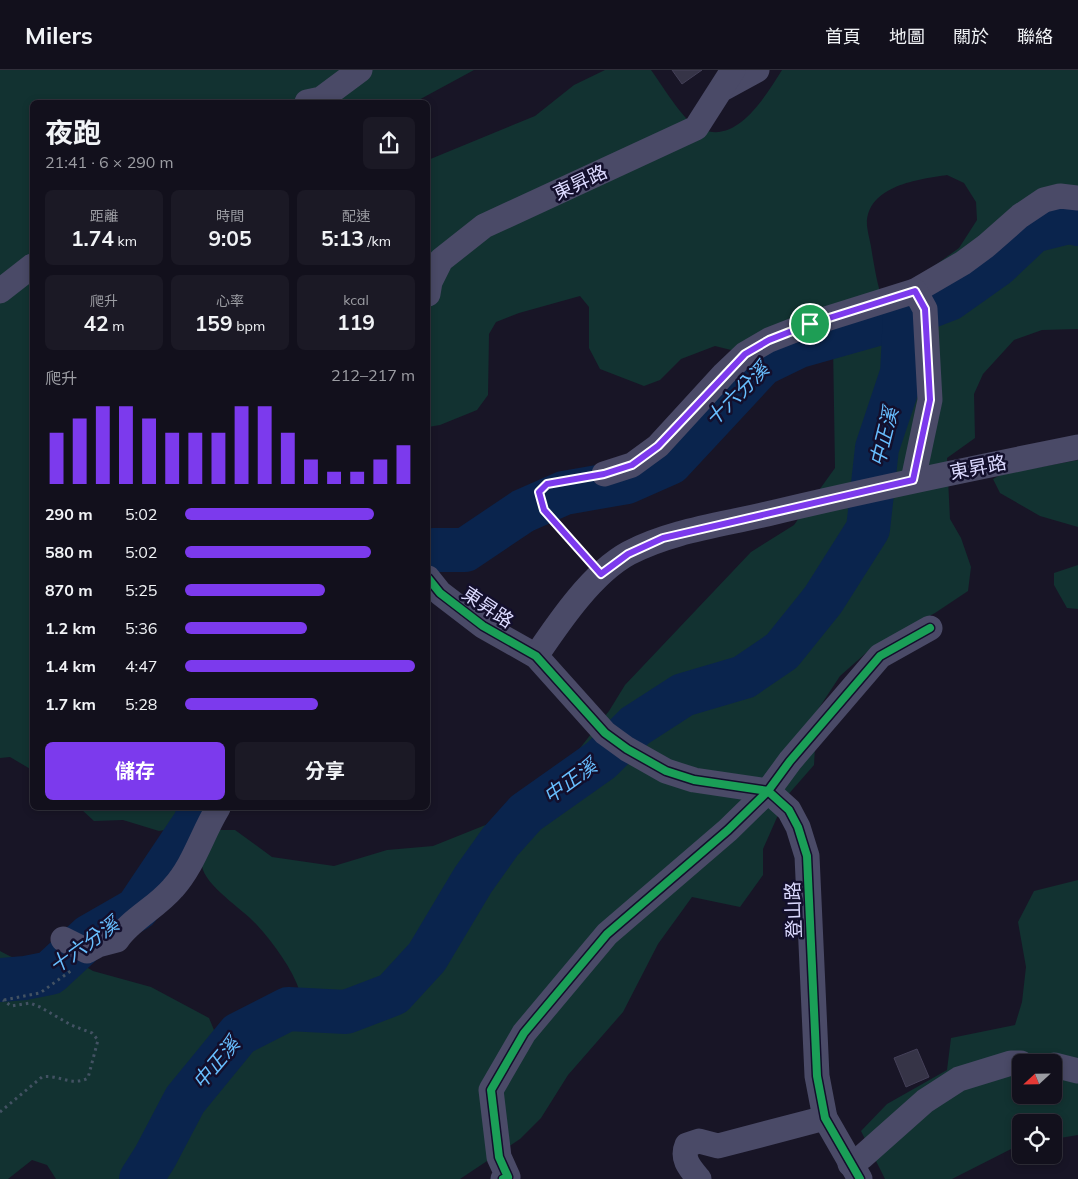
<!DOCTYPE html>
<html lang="zh-TW">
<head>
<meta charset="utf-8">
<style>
	:root { --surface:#12101c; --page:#1b1925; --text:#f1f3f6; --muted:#9c9da3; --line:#31303b; --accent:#7c3aed }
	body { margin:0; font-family:Mulish,"Noto Sans TC",sans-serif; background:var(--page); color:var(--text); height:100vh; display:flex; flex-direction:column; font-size:19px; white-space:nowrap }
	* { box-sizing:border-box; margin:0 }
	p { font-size:16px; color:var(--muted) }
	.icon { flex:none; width:28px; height:28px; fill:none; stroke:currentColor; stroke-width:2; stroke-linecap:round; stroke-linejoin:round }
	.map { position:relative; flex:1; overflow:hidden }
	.drawer { position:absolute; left:30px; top:30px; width:400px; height:710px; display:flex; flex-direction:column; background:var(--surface); border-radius:8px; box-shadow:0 2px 8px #0003,0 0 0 1px var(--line) }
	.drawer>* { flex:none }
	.needle { width:32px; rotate:248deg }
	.fabs { position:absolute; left:1012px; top:984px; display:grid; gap:10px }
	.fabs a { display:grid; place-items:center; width:50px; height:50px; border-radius:8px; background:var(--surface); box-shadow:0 2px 8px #0003,0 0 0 1px var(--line); font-size:25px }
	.pin { position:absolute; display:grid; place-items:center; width:42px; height:42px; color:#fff; margin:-21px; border:2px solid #fff; border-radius:50%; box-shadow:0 1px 5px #0007 }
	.round { display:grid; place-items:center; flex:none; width:52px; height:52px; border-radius:8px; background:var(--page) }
	.summary { display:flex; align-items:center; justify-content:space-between; height:85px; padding:0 15px }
	h1 { font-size:28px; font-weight:700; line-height:38px }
	.metrics { display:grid; grid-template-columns:repeat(3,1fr); gap:8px; height:85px; padding:5px 15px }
	.metrics div { display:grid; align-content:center; border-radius:8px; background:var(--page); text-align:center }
	.metrics b { font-size:21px; font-weight:700 }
	.metrics small { font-size:14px; font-weight:400 }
	.metrics p { font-size:14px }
	.chart { height:140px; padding:10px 15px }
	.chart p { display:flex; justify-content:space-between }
	.chart svg { width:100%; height:90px; margin-top:5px; stroke:var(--accent); stroke-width:6 }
	.cta { display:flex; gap:10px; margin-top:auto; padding:10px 15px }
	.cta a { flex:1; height:58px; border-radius:8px; background:var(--accent); color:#fff; font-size:20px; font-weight:700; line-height:58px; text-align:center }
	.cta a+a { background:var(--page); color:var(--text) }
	ul { padding:0 15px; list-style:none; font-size:16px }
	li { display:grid; grid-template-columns:80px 60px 1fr; align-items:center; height:38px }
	li i { height:12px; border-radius:6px; background:var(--accent) }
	header { display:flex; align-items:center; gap:30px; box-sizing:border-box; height:70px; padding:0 25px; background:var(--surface); border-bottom:1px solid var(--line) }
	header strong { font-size:24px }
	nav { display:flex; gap:28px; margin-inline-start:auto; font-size:18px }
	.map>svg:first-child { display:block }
</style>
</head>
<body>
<header>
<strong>Milers</strong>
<nav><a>首頁</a><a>地圖</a><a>關於</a><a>聯絡</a></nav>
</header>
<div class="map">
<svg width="1078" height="1109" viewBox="0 0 1078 1109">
	<rect width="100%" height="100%" fill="#181526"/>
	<g fill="#123231" fill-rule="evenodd">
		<path d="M0,0H474L415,32H32V700L10,687L0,688Z"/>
		<path d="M605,0H651C661,14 678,41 690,52C731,85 763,30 782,0H1078V259L1042,260L1014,270L983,304L974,324L975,368L947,388L950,449L961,468L971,497L968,521L935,543L875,575L840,606L817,641L814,695L786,727L763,779V805L740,837L692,827L658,874L623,942L568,1005L541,1048L520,1069L460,1109H56L47,1095L32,1090L8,1109H0V881C26,895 33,896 59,881L93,901L151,917L209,948L219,972L249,938L286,932L300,922C292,898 274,874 257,855C244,840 205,816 202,796C201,781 211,771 220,760H235L272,787L334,796L387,780L433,776L488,754L566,696L609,641L625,615L751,482L794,455L835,398L833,274L747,284L715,276L681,289L660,310L644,316L600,299L589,278V237L580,226L519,243L496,252L489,264L488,325L477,340L440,355L428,357V90L535,46L574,15ZM947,105L964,113L976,132L977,150L959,178L930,199L887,242C878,219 876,206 872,183C871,174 868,165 867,156C865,116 919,109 947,105Z"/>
		<path d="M1078,390V457L1040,446L1000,423L993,409L1002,404Z"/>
		<path d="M1078,495V539L1067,538L1054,515V503Z"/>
		<path d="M80,738H183L171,759L159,761L123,750L94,751Z"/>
		<path d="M1078,810V1065L1054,1069V1052H1021V1074L952,1109H885L861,1061L887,1034L947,1000L951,968L1015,955L1022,932L1026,897L1018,852L1034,821ZM1021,992H1054V1025H1021Z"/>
	</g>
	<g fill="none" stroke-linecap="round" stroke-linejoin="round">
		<g stroke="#0a244d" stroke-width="44">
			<path d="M428,483L433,480H465L523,441L564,423L627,412L670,393L762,294L799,276L905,246L949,229L997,195L1033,161L1069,152L1078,154"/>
			<path d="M0,910L25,908L50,903L90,866L137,839L194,754L201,738"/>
			<path d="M141,1109L155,1087L185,1030L239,964L288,939L346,942L393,924L427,887L473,810L500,772L526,743L601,690L635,656L683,625L744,607L782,581L823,530L868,459L877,378L902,303L905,246"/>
		</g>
	</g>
	<g fill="#363447" stroke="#444058">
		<path d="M672,0H702L682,14Z"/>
		<path d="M917,979L929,1007L906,1017L894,988Z"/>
	</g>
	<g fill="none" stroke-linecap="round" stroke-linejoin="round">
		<g stroke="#435263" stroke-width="3" stroke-dasharray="2.5 4" stroke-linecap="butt">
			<path d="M580,408L547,414L539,422L544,440L584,485"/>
			<path d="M4,930L40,923L72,900"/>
			<path d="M0,1042L42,1007C59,1004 71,1017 88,1008L98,970L92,963L71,955L40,937L30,933L11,936L3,930"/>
		</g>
		<g stroke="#4a4a67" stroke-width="25">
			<path d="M724,18L757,0"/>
			<path d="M307,32L321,29L360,0"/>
			<path d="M0,221L32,196"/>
			<path d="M428,224L430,212L441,190L484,156L696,58L733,0"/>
			<path d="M604,404L632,395L658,376L724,304L745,284L769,270L810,254L915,221L963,193L986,176L1020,146L1044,130L1060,126L1078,128"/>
			<path d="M913,410L930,330L925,239L915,221"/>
			<path d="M428,508L440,523L483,556L536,586L605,663L627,679L666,701L694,710L768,721L789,740L798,757L807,786L817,1006L825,1048L860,1109"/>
			<path d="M536,586C559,552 592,503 629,483C671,461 721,455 767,444C870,419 974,398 1078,377"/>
			<path d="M63,869L87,881L98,875L117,870C130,850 156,838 173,818C194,795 202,764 218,738"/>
			<path d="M1054,995L1078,1001"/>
			<path d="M850,1094L862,1087L925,1031L959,1009L1011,993H1021"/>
			<path d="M503,1109L508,1107L499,1087L491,1020L524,963L607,864L728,760L768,721L790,691L880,586L930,558"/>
			<path d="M699,1109C690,1098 681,1089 687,1075L699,1071L718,1076L825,1048"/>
		</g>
		<g stroke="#130f2c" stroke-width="11">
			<g id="cycleway">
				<path d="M428,508L440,523L483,556L536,586L605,663L627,679L666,701L694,710L768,721L789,740L798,757L807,786L817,1006L825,1048L860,1109"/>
				<path d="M503,1109L508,1107L499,1087L491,1020L524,963L607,864L728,760L768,721L790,691L880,586L930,558"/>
			</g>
		</g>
		<use href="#cycleway" stroke="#1a9f57" stroke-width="8"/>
	</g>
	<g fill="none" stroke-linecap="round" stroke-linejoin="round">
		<g stroke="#fff" stroke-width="10">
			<path id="route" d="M915,221L925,239L930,330L913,410L663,468L628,484L601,504L544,440L539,422L547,414L604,404L632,395L658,376L745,284L769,270L810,254Z"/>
		</g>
		<use href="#route" stroke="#7c3aed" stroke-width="6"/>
	</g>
	<g text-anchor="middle" stroke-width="5" stroke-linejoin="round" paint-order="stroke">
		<g font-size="19" fill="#dcdaff" stroke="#130f2c">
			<text transform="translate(580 112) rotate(-25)" y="7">東昇路</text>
			<text transform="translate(978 397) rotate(-11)" y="7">東昇路</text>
			<text transform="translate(488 537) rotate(34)" y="7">東昇路</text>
			<text transform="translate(793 840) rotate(-92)" y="7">登山路</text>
		</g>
		<g font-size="20" font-style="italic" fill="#68bfff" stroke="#130f2c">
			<text transform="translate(737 324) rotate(-45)" y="7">十六分溪</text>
			<text transform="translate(884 367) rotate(-76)" y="7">中正溪</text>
			<text transform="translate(570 711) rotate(-36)" y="7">中正溪</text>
			<text transform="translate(84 875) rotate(-36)" y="7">十六分溪</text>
			<text transform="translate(216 993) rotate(-50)" y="7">中正溪</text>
		</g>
	</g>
</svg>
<div class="fabs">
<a><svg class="needle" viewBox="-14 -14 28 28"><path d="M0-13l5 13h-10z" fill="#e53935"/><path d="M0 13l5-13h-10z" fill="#9c9da3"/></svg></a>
<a><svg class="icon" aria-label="locate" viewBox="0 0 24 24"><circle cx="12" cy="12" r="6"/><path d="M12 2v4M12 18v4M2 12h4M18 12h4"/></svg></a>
</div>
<div class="pin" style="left:810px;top:254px;background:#1e9e55"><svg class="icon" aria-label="arrive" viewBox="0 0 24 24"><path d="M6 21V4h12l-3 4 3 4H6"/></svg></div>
<section class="drawer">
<div class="summary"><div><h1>夜跑</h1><p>21:41 · 6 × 290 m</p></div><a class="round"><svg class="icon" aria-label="share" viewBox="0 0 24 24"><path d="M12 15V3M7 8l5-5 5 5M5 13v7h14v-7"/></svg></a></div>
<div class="metrics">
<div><p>距離</p><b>1.74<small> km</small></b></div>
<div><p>時間</p><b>9:05</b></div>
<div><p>配速</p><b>5:13<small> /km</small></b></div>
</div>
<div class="metrics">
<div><p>爬升</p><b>42<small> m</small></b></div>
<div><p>心率</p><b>159<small> bpm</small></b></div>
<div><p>kcal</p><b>119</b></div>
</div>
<div class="chart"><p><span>爬升</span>212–217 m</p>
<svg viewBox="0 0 160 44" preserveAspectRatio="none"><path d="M5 44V19M15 44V12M25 44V6M35 44V6M45 44V12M55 44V19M65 44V19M75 44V19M85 44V6M95 44V6M105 44V19M115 44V32M125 44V38M135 44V38M145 44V32M155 44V25"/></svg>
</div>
<ul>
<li><b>290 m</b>5:02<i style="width:82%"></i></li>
<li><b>580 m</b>5:02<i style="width:81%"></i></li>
<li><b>870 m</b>5:25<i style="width:61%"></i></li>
<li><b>1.2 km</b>5:36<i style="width:53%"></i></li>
<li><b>1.4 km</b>4:47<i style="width:100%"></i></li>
<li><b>1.7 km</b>5:28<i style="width:58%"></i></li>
</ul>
<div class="cta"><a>儲存</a><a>分享</a></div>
</section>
</div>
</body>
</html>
